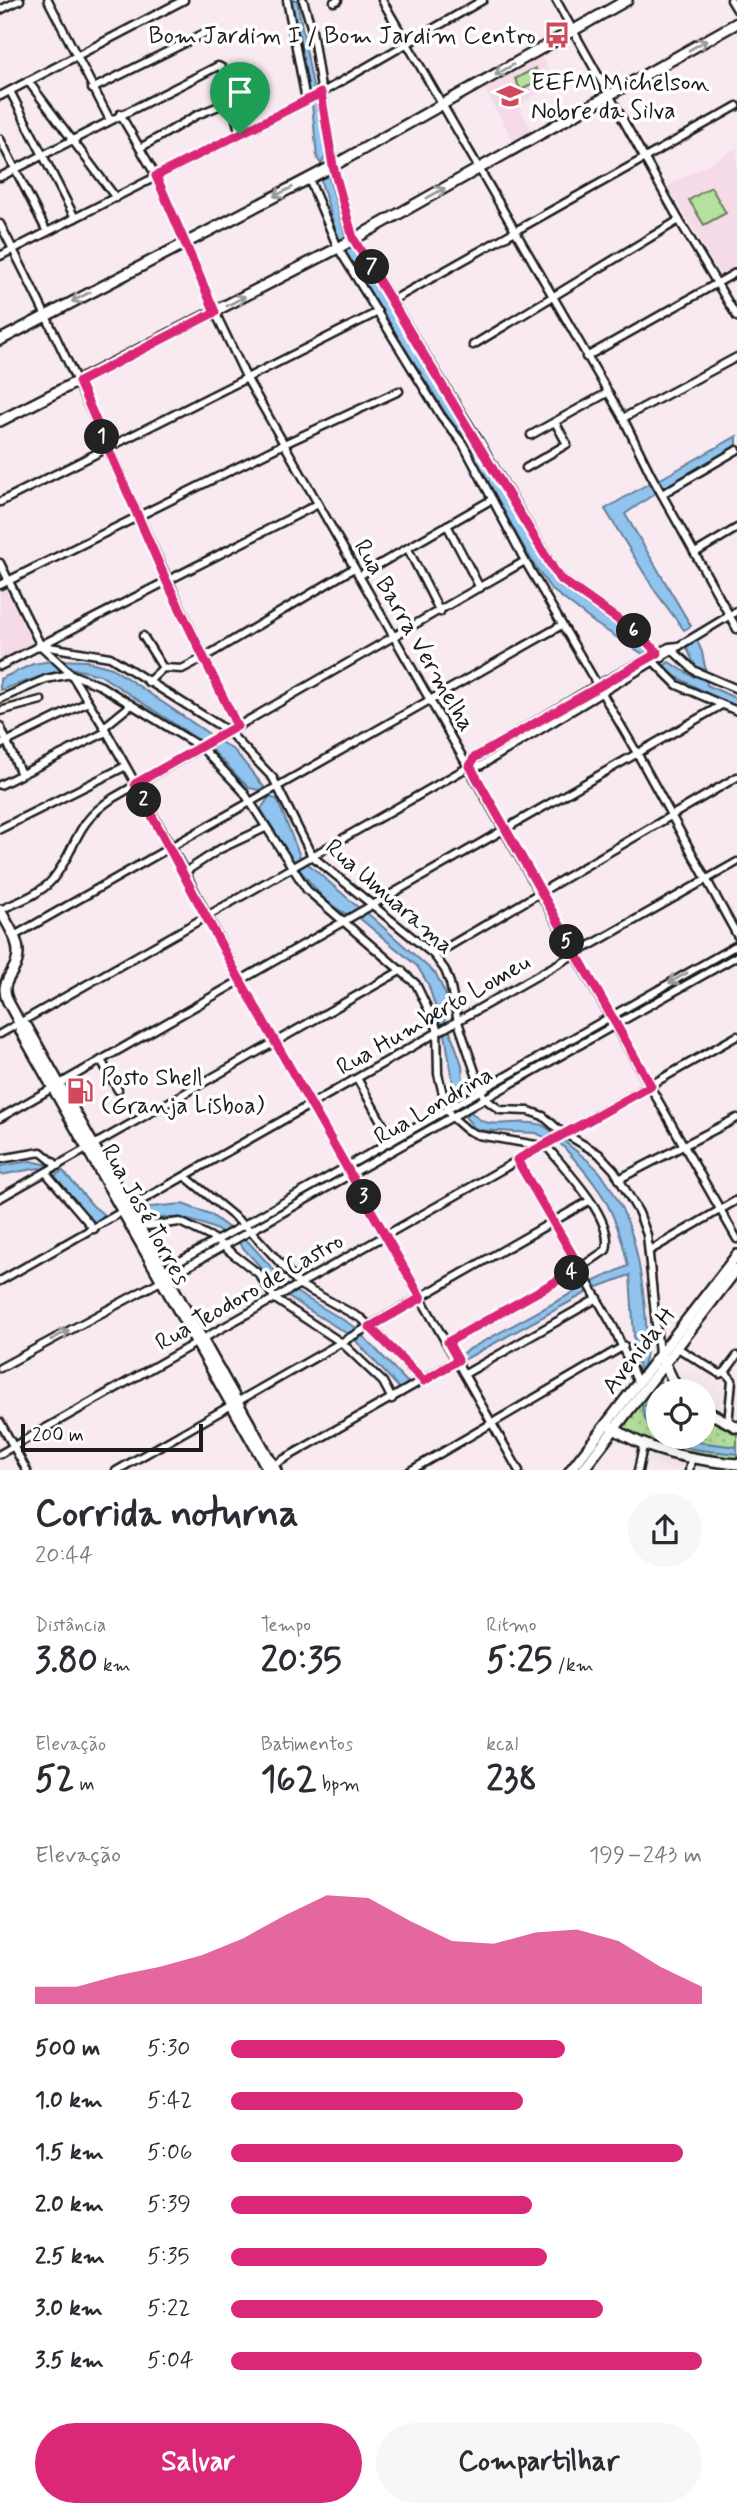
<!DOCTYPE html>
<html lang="pt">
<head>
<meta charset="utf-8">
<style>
	:root { --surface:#fff; --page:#f7f7f7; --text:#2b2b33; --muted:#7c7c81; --accent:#db2777 }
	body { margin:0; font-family:Mynerve,sans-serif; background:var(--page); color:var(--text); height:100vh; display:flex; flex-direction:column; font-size:26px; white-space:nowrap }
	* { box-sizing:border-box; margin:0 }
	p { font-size:23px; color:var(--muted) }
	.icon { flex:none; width:38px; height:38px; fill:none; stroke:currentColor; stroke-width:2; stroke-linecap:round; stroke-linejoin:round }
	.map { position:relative; height:1470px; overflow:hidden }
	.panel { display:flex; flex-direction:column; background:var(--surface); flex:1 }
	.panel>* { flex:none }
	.tools { position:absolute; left:646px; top:1379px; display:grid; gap:14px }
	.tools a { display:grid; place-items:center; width:70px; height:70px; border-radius:50%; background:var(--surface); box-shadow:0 7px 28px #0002; font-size:35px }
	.scale { position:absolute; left:21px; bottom:18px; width:182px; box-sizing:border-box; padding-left:7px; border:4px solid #1c1c1c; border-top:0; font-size:19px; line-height:24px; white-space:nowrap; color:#1c1c1c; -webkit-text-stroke:5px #fff; paint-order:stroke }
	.pin { position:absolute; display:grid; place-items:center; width:60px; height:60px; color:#fff; margin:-72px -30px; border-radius:50% 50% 50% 0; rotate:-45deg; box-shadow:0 0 7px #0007 }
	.pin .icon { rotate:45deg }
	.km { position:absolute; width:35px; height:35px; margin:-18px; border-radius:50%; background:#222; color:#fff; font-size:19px; line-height:35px; text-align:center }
	.round { display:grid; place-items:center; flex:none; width:74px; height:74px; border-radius:37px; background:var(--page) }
	.overview { display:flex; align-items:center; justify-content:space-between; height:119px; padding:0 35px }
	h1 { font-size:38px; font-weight:700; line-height:52px }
	.metrics { display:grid; grid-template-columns:repeat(3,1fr); gap:10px; height:119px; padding:7px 35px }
	.metrics div { display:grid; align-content:center }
	.metrics b { font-size:35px; font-weight:700 }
	.metrics small { font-size:19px; font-weight:400 }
	.metrics p { font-size:19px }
	.chart { height:196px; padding:14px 35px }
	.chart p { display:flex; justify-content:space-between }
	.chart svg { width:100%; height:126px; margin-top:7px; fill:var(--accent); opacity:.7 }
	.button { display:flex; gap:14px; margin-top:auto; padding:14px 35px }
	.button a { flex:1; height:80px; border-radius:42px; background:var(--accent); color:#fff; font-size:28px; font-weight:700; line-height:80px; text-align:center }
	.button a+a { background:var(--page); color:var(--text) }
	ul { padding:0 35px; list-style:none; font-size:23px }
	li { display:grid; grid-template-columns:112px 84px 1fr; align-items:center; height:52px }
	li i { height:18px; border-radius:9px; background:var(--accent) }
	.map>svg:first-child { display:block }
</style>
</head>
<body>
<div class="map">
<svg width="737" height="1471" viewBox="0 0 737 1471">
	<defs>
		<pattern id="park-dots" width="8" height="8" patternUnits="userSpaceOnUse" patternTransform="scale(1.75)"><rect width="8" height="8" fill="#b5e09d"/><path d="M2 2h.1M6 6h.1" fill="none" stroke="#9bc087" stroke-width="1.8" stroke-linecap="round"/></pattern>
	</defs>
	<rect width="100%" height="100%" fill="#f9e9f1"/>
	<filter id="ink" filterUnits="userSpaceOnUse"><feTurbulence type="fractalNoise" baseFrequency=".0143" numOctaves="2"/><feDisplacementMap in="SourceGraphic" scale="14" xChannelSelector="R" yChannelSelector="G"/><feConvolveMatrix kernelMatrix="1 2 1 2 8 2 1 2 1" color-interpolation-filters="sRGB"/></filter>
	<g filter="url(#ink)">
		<g fill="#f5dae7">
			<path d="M540,54L556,83L518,105L532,131L514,142L483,87Z"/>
			<path d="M737,148V265L720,274L668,186Z"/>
			<path d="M5,587L33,644L0,662V590Z"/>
		</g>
		<g fill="#b5e09d" stroke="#687e5c" stroke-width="2">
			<path d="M535,68L541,78L521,90L515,79Z"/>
			<path d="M711,187L726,213L704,225L689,200Z"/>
		</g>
		<path fill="url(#park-dots)" stroke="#687e5c" stroke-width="2" d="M655,1378L671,1391H658V1437H704V1416L737,1435V1460L657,1450L618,1426Z"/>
		<g fill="#90c3ed" stroke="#628099" stroke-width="2">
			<path d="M289,0H297L314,92L307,96L299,35Z"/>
			<path d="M316,102L327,154L321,164L317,158L312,104Z"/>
			<path d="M328,174L346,237L339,242L320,178Z"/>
			<path d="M351,245L383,287L467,427L466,435L456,429L448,417L343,249Z"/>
			<path d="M737,436V446L662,489L657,481Z"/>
			<path d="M472,444L483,450L524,530L557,584L650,649L643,654L596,624L551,589L535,566L472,458Z"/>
			<path d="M651,482L657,492L625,514L691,626L684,630L655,591L605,509Z"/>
			<path d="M696,638L702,652L706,672L696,668L685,644Z"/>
			<path d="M57,660L86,661L112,668L215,738L205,744L100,675L66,667Z"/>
			<path d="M51,661L61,670L0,690V679L33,664Z"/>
			<path d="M669,662L694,677L697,675L706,679L707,685L737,699V709L665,671L664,666Z"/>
			<path d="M219,741L235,751L264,787L259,790L249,788L209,747Z"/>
			<path d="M269,797L277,799L301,859L295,864L261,809Z"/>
			<path d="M306,862L360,909L348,915L328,904L298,868Z"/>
			<path d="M366,912L436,974L446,995L445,1022L441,1024L428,984L417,966L357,916Z"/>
			<path d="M450,1031L462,1065L464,1097L456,1101L445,1034Z"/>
			<path d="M469,1109C486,1135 513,1117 538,1124C545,1125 552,1132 558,1136L550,1140L536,1133L476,1130L462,1113Z"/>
			<path d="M562,1139C575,1152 591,1160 602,1175C615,1193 627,1217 633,1238C640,1265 655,1351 640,1371L635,1352L630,1275L593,1289L590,1283L628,1266C616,1207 598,1184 558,1141Z"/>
			<path d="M31,1161L53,1166L44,1171L39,1168L0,1175V1166Z"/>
			<path d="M63,1171L93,1206L110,1219L100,1224L93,1222L53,1176Z"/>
			<path d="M182,1204L210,1214L230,1229L223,1233C195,1218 171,1215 140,1220L136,1212L151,1207Z"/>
			<path d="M243,1236L291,1289L284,1293L236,1240Z"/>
			<path d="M585,1286L588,1292L460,1362L457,1356Z"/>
			<path d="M296,1292L355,1327L359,1332L351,1336L288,1297Z"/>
			<path d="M363,1336L411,1386L402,1391L355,1340Z"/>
			<path d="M648,1405L658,1437L737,1447V1454C701,1449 647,1452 642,1406Z"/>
		</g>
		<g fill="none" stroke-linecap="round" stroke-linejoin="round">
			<g stroke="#1c1c1c" stroke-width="11">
				<g id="street">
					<path d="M48,0L110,120"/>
					<path d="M287,0L306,100"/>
					<path d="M303,0L312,30L333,166L353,238L477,438L559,577L640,635L662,658"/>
					<path d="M382,0L623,418L651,475L737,629"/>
					<path d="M556,0L679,220L737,317"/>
					<path d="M731,0L737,10"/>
					<path d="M334,2L338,0"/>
					<path d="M0,10L20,0"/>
					<path d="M28,81L116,198"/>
					<path d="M92,89L209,31"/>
					<path d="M10,91L75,218"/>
					<path d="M0,96L184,0"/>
					<path d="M120,114L156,176L215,312L247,379L737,1239"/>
					<path d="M0,139L47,232"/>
					<path d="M140,148L197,115L231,101"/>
					<path d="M0,177L218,66L222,68L240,134"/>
					<path d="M309,179L338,248L441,416L463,444L525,561L637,753L737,935"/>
					<path d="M0,224C85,388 155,560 237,726"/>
					<path d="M0,256L321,93L483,0"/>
					<path d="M393,300L737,106"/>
					<path d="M473,345L679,220"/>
					<path d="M586,357L737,272"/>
					<path d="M623,418L737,357"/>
					<path d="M531,435L607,393"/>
					<path d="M526,468L567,444L555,422"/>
					<path d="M662,494L737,450"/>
					<path d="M0,502L378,312"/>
					<path d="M447,525L480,588"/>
					<path d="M408,549L440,612"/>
					<path d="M695,553L737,528"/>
					<path d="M0,563L41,646L71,674L104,727L185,872L240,980L519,1471"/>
					<path d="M359,576L491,500"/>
					<path d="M0,585L284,444L399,391"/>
					<path d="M143,636L163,668"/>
					<path d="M43,646L110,657L228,731L273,778L312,856L434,955L445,970L450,983L458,1022L484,1098L500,1110L529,1111L543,1116L559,1130L599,1154L614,1170L639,1213L647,1235L659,1354"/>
					<path d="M671,649L695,671L737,689"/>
					<path d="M653,661L677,685L737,711"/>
					<path d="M0,666L318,504"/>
					<path d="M148,682L163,668L182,669L203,658L354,568"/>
					<path d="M0,699L46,679L71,674L101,686L202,748L243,791L307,890L416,984L437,1028L438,1074L447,1110L452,1117L467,1130L478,1135L542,1146"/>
					<path d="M0,711L41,700"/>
					<path d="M0,726L21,774"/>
					<path d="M104,727L131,705"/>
					<path d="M0,745L88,702"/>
					<path d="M470,766L474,758L597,685L669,647L679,646"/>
					<path d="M0,785L106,732"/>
					<path d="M0,829L124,767"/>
					<path d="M185,872L220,849L265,828"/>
					<path d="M0,910C17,902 39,895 52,880C79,847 71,826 113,798L525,561"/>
					<path d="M14,936L562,625"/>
					<path d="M434,955L737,777"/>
					<path d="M0,1034L470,766H480L737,611"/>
					<path d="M101,1060L118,1090"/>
					<path d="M358,1080L392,1141"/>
					<path d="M0,1118L720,706"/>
					<path d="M0,1159L41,1152L58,1166"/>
					<path d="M517,1160L614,1328L637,1381"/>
					<path d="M46,1173L94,1229"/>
					<path d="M186,1177L249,1229L300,1285L362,1319L424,1381"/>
					<path d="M619,1179L737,1118"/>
					<path d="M0,1198L402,970"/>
					<path d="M139,1227L180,1222L211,1237L259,1274L275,1299L342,1343L383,1382L392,1399"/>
					<path d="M649,1251L737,1200"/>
					<path d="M161,1272L737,945"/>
					<path d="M0,1281L737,862"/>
					<path d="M448,1342L580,1268L606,1250C615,1218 564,1169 545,1144"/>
					<path d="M676,1347L720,1374L725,1372L732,1380L728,1424"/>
					<path d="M0,1368L183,1269L737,956"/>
					<path d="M725,1372L737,1356"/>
					<path d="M465,1374L598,1298"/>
					<path d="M0,1422L27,1471"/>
					<path d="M0,1454L737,1036"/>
					<path d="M116,1471L589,1201"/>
					<path d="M263,1471L458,1360"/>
					<path d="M410,1471L624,1346"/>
					<path d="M638,1471L643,1446"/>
					<path d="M689,1471L691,1459"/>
				</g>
			</g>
			<g stroke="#1c1c1c" stroke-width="14">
				<g id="secondary">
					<path d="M0,340L333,166L627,0"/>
					<path d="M0,421L338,248L737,23"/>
					<path d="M0,910C11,931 26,948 13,970C10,976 4,983 5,990C5,1004 20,1016 21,1031L269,1471"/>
					<path d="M20,1022L27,1027L276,1471"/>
					<path d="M662,1358L678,1391"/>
					<path d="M704,1410L737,1427"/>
					<path d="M610,1426C649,1453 691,1459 737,1464"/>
					<path d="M570,1471L737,1255"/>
					<path d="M582,1471L737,1269"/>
				</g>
			</g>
			<use href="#street" stroke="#fff" stroke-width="6"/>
			<use href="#secondary" stroke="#fff" stroke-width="9"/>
		</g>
		<defs><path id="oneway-shaft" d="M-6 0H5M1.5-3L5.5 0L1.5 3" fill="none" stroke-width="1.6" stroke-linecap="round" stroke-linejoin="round" transform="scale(1.75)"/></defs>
		<g stroke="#999">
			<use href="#oneway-shaft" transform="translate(698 45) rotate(-30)"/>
			<use href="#oneway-shaft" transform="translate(504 70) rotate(150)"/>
			<use href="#oneway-shaft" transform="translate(283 192) rotate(153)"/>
			<use href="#oneway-shaft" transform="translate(436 193) rotate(-29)"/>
			<use href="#oneway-shaft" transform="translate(81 297) rotate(152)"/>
			<use href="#oneway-shaft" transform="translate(236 301) rotate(-28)"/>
			<use href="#oneway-shaft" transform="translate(678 978) rotate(150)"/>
			<use href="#oneway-shaft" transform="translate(60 1335) rotate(-29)"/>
		</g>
	</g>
	<g fill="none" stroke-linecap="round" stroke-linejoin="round" filter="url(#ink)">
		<g stroke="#fff" stroke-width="14">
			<path id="route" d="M321,93L333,166L353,238L559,578L640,635L658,653L474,758L470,766L651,1086L517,1160L580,1268L448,1342L458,1360L424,1381L370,1327L421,1298L240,980L135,784L237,726L166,580L79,382L215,312L156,176Z"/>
		</g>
		<use href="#route" stroke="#db2777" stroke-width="9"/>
	</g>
	<defs>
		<g id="bus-bare" transform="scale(2.1)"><path d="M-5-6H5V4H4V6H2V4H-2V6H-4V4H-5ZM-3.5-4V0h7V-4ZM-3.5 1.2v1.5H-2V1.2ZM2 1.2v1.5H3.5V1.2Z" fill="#d1495b" stroke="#fff" stroke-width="2.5" paint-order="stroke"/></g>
		<g id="school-bare" transform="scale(2.1)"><path d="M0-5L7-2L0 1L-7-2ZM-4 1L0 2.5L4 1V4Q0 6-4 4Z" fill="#d1495b" stroke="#fff" stroke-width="2.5" paint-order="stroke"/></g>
		<g id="fuel-bare" transform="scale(2.1)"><path d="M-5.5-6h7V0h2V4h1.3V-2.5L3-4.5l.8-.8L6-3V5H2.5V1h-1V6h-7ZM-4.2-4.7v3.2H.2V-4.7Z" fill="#d1495b" stroke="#fff" stroke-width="2.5" paint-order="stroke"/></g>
	</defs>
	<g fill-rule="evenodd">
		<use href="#bus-bare" x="557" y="35"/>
		<use href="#school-bare" x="510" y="96"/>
		<use href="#fuel-bare" x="80" y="1091"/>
	</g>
	<g text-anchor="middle" stroke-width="7" stroke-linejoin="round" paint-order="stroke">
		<g font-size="24" fill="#1c1c1c" stroke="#fff" text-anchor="start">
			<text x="536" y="43" text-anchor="end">Bom Jardim I / Bom Jardim Centro</text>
			<text x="531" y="90">EEFM Michelson<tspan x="531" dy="28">Nobre da Silva</tspan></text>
			<text x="101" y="1085">Posto Shell<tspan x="101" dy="28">(Granja Lisboa)</tspan></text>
		</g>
		<g font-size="24" fill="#1c1c1c" stroke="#fff">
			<text transform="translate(415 635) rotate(60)" y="8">Rua Barra Vermelha</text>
			<text transform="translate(390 896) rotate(41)" y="8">Rua Umuarama</text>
			<text transform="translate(433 1014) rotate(-30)" y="8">Rua Humberto Lomeu</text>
			<text transform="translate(433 1105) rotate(-30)" y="8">Rua Londrina</text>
			<text transform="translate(146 1214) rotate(61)" y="8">Rua José Torres</text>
			<text transform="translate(249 1291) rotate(-30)" y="8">Rua Teodoro de Castro</text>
			<text transform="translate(638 1350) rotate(-52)" y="8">Avenida H</text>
		</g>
	</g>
</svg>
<div class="tools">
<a><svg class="icon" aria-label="locate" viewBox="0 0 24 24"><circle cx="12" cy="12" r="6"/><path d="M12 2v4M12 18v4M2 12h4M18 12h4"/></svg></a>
</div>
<div class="scale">200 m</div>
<div class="pin" style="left:240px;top:134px;background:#1e9e55"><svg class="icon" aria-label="arrive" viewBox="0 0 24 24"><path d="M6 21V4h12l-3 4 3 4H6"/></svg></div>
<b class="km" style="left:102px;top:437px">1</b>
<b class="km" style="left:144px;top:800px">2</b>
<b class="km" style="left:364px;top:1197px">3</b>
<b class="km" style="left:572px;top:1273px">4</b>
<b class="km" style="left:567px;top:942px">5</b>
<b class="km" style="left:634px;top:631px">6</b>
<b class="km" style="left:372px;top:267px">7</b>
</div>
<section class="panel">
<div class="overview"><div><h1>Corrida noturna</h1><p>20:44</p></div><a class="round"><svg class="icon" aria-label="share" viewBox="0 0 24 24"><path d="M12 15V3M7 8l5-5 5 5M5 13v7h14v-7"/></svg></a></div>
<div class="metrics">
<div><p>Distância</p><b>3.80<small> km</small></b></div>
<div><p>Tempo</p><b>20:35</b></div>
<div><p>Ritmo</p><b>5:25<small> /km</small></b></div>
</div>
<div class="metrics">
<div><p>Elevação</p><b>52<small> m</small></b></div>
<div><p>Batimentos</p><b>162<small> bpm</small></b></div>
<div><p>kcal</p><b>238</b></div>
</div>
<div class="chart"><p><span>Elevação</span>199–243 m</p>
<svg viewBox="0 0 160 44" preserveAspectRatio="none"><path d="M0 44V38L10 38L20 34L30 31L40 27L50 21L60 13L70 6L80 7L90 15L100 22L110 23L120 19L130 18L140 22L150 31L160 38V44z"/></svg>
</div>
<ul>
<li><b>500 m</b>5:30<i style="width:71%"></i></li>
<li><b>1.0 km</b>5:42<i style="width:62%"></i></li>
<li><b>1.5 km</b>5:06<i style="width:96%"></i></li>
<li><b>2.0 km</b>5:39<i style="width:64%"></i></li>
<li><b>2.5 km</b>5:35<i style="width:67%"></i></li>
<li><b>3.0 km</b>5:22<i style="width:79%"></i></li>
<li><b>3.5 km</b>5:04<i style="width:100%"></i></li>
</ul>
<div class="button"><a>Salvar</a><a>Compartilhar</a></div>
</section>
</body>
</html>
